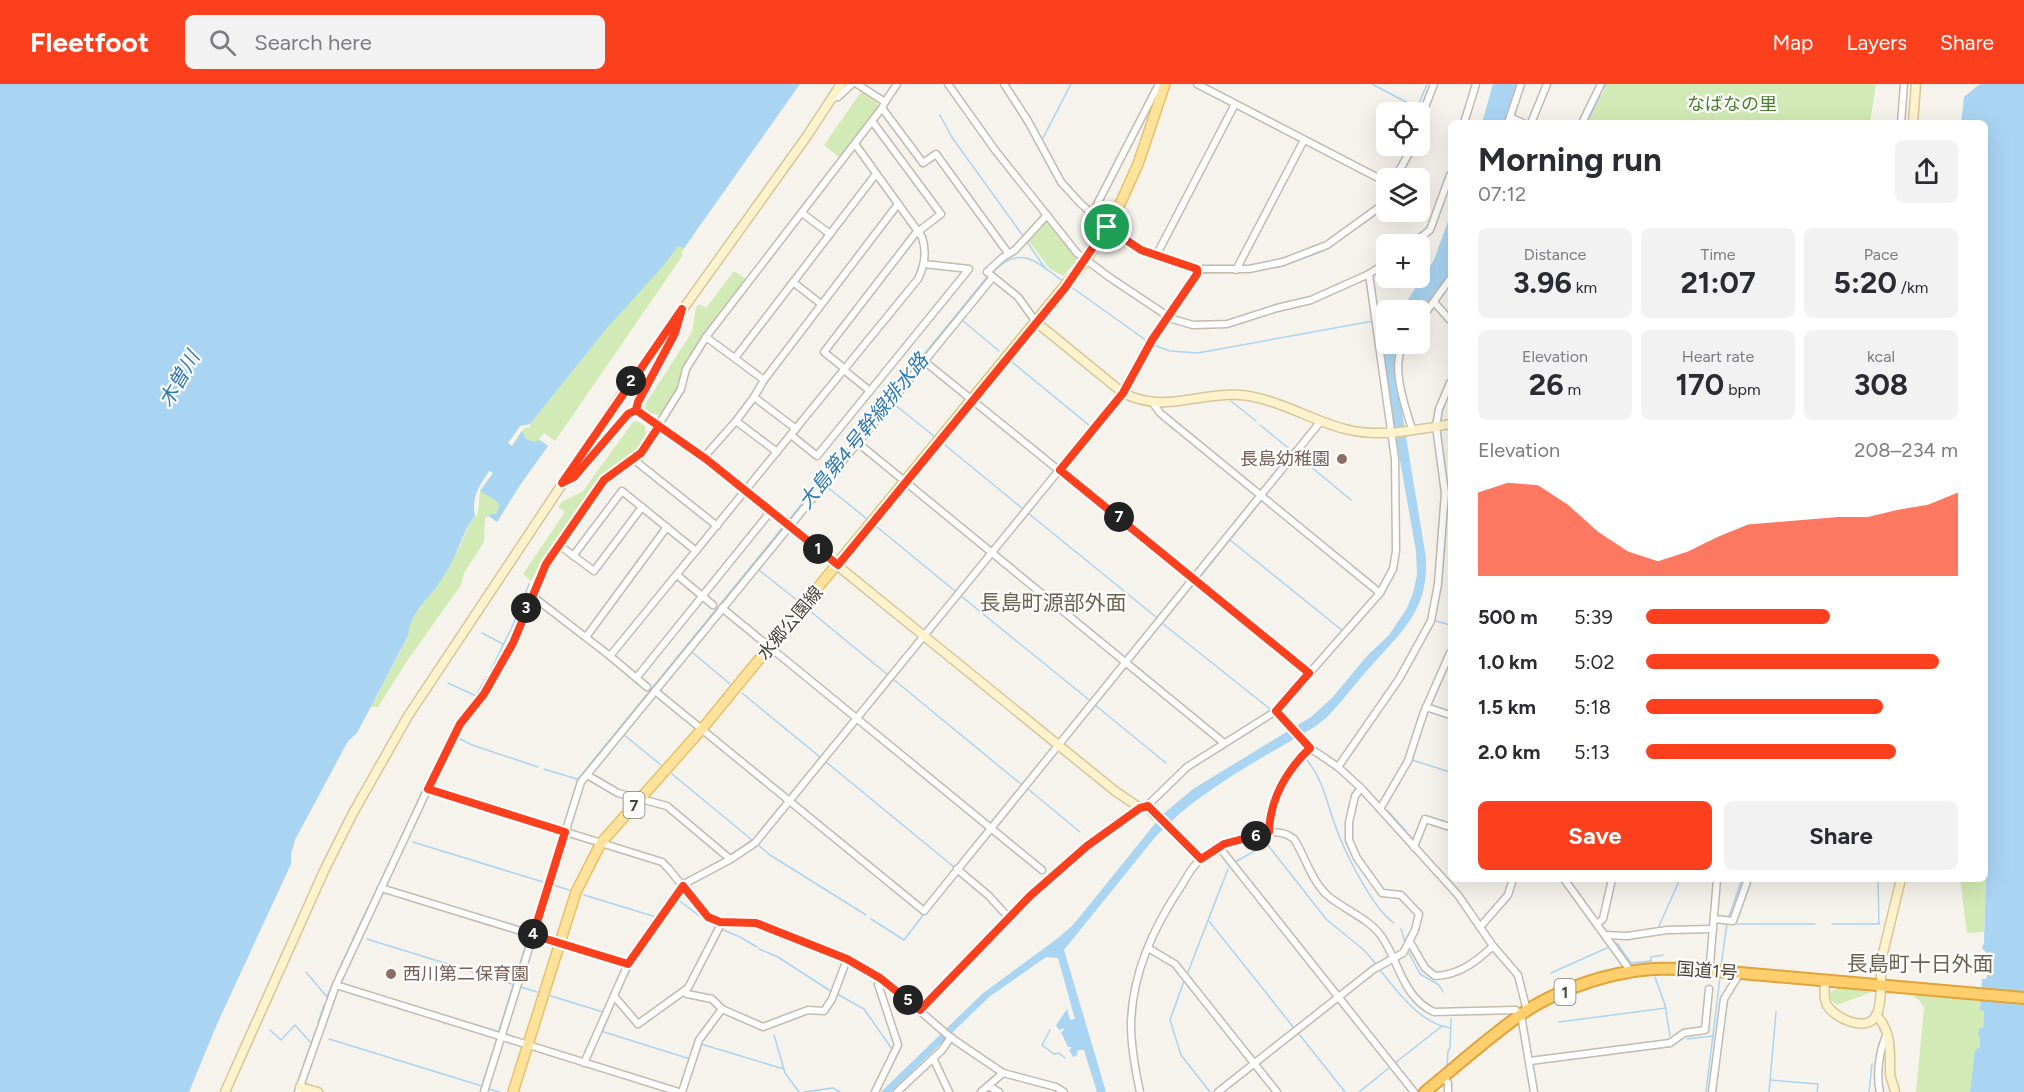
<!DOCTYPE html>
<html lang="en">
<head>
<meta charset="utf-8">
<style>
	:root { --surface:#fff; --page:#f2f2f3; --text:#2b2b33; --muted:#7c7c81; --accent:#fc3f1d }
	body { margin:0; font-family:Figtree,"Noto Sans JP",sans-serif; background:var(--page); color:var(--text); height:100vh; display:flex; flex-direction:column; font-size:22px; white-space:nowrap }
	* { box-sizing:border-box; margin:0 }
	p { font-size:20px; color:var(--muted) }
	.icon { flex:none; width:33px; height:33px; fill:none; stroke:currentColor; stroke-width:2; stroke-linecap:round; stroke-linejoin:round }
	.map { position:relative; flex:1; overflow:hidden }
	.side { position:absolute; left:1448px; top:36px; width:540px; height:762px; display:flex; flex-direction:column; background:var(--surface); border-radius:9px; box-shadow:0 6px 24px #0002 }
	.side>* { flex:none }
	.fabs { position:absolute; left:1376px; top:18px; display:grid; gap:12px }
	.fabs a { display:grid; place-items:center; width:54px; height:54px; border-radius:9px; background:var(--surface); box-shadow:0 6px 24px #0002; font-size:30px }
	.pin { position:absolute; display:grid; place-items:center; width:51px; height:51px; color:#fff; margin:-26px; border:3px solid #fff; border-radius:50%; box-shadow:0 2px 6px #0007 }
	.km { position:absolute; width:30px; height:30px; margin:-15px; border-radius:50%; background:#222; color:#fff; font-size:16px; line-height:30px; text-align:center }
	.round { display:grid; place-items:center; flex:none; width:63px; height:63px; border-radius:9px; background:var(--page) }
	.overview { display:flex; align-items:center; justify-content:space-between; height:102px; padding:0 30px }
	h1 { font-size:33px; font-weight:700; line-height:45px }
	.stats { display:grid; grid-template-columns:repeat(3,1fr); gap:9px; height:102px; padding:6px 30px }
	.stats div { display:grid; align-content:center; border-radius:9px; background:var(--page); text-align:center }
	.stats b { font-size:30px; font-weight:700 }
	.stats small { font-size:16px; font-weight:400 }
	.stats p { font-size:16px }
	.chart { height:168px; padding:12px 30px }
	.chart p { display:flex; justify-content:space-between }
	.chart svg { width:100%; height:108px; margin-top:6px; fill:var(--accent); opacity:.7 }
	.cta { display:flex; gap:12px; margin-top:auto; padding:12px 30px }
	.cta a { flex:1; height:69px; border-radius:9px; background:var(--accent); color:#fff; font-size:24px; font-weight:700; line-height:69px; text-align:center }
	.cta a+a { background:var(--page); color:var(--text) }
	ul { padding:0 30px; list-style:none; font-size:20px }
	li { display:grid; grid-template-columns:96px 72px 1fr; align-items:center; height:45px }
	li i { height:15px; border-radius:8px; background:var(--accent) }
	header { display:flex; align-items:center; gap:36px; box-sizing:border-box; height:84px; padding:0 30px; background:var(--accent); color:#fff }
	header strong { font-size:28px }
	nav { display:flex; gap:33px; margin-inline-start:auto; font-size:21px }
	.search { width:420px; height:54px; background:var(--page); display:flex; align-items:center; gap:15px; box-sizing:border-box; padding:0 21px; border-radius:9px; color:var(--muted); font-size:22px }
	.map>svg:first-child { display:block }
</style>
</head>
<body>
<header>
<strong>Fleetfoot</strong>
<div class="search"><svg class="icon" aria-label="search" viewBox="0 0 24 24"><circle cx="10" cy="10" r="6"/><path d="M15 15l6 6"/></svg>Search here</div>
<nav><a>Map</a><a>Layers</a><a>Share</a></nav>
</header>
<div class="map">
<svg width="2024" height="1008" viewBox="0 0 2024 1008">
	<rect width="100%" height="100%" fill="#f6f3ec"/>
	<g fill="#d2eab5">
		<path d="M1607,0H1876L1870,39H1588Z"/>
		<path d="M861,8L875,15L879,24L840,74L824,61Z"/>
		<path d="M1045,136L1049,137L1077,173L1075,179L1063,192L1049,184L1028,156Z"/>
		<path d="M693,152L681,169L683,171L555,357L544,349L539,355L548,362L520,401L497,438L489,432L485,434L484,458L464,489L461,501L407,577L378,623H371L408,553V544L413,533L435,504L457,468L470,439L478,429L480,407L495,395L513,360L524,344L530,343V340L607,244L668,154Z"/>
		<path d="M734,187L747,196L689,272L676,310L665,326L658,331L650,329L645,324L646,319L692,248L696,224L699,220L706,224Z"/>
		<path d="M637,337L645,342L646,356L635,369L603,393L542,477L531,497L523,490L565,428L558,423L562,418L583,407L633,338Z"/>
		<path d="M1985,772L1986,789L1984,848L1967,849L1960,795H1984Z"/>
		<path d="M1839,904L1872,908L1837,921L1831,916L1830,908Z"/>
		<path d="M1915,911L1981,917L1980,925L1984,927L1980,963L1975,966L1970,1008H1916L1924,924L1920,917L1914,913Z"/>
	</g>
	<g fill="#a9d4f2">
		<path d="M0,0H800L684,164L678,162L663,182L607,244L530,340L520,342L508,359L512,362L522,347L526,355L534,358L539,356L548,362L520,401L497,438L489,432L490,430H496L500,421L495,416L480,407L493,389L489,387C479,402 471,414 475,432C466,443 462,456 456,469C451,481 442,495 435,505C423,520 409,533 408,552L357,649L348,657L295,756L291,770V780L217,940L189,1008H0Z"/>
		<path d="M1493,0H1517L1505,39H1482Z"/>
		<path d="M1980,0H2024V1008H1970L1975,966L1980,963V953L1978,951L1979,944L1983,943L1984,927L1980,926L1982,895H1986C1991,886 1990,871 1982,864L1984,859L1986,789L1984,39H1961L1964,13Z"/>
		<path d="M1450,132V188L1419,231V226H1401L1434,176Z"/>
		<path d="M1386,233V260H1400L1395,270L1394,280L1426,474C1428,526 1404,545 1372,581C1356,598 1343,617 1326,634L1316,642C1261,675 1201,705 1156,752L1064,866L1106,1008H1097L1084,966H1078L1077,971L1073,973L1069,966L1072,963H1068L1061,948L1064,946L1063,944L1059,946L1056,941L1067,925L1070,936L1075,935L1058,874L1046,873L989,913L891,1008H881L982,910L1058,854L1073,841L1162,731L1193,705L1311,633L1332,614L1367,572L1389,551L1407,524L1413,509L1417,491L1416,467L1395,348L1379,239L1377,234Z"/>
	</g>
	<g fill="none" stroke-linecap="round" stroke-linejoin="round">
		<g stroke="#a9d4f2" stroke-width="1.5">
			<path d="M1372,0L1408,19"/>
			<path d="M1002,3L1031,49"/>
			<path d="M1604,4L1606,0"/>
			<path d="M1409,19L1416,23"/>
			<path d="M1418,28L1417,24L1427,0"/>
			<path d="M940,31L951,52L1023,152"/>
			<path d="M1587,39L1600,12"/>
			<path d="M1032,52L1042,70"/>
			<path d="M1042,56L1071,0"/>
			<path d="M1419,56L1425,40L1424,38"/>
			<path d="M1044,73L1059,101"/>
			<path d="M1400,94L1417,62"/>
			<path d="M1081,123L1100,144"/>
			<path d="M1109,150L1139,169L1195,188"/>
			<path d="M1027,158L1045,184"/>
			<path d="M1254,187L1282,182L1323,167L1383,126L1386,121"/>
			<path d="M992,189C1021,159 1036,178 1064,198"/>
			<path d="M1200,189L1249,188"/>
			<path d="M1070,202L1147,257"/>
			<path d="M962,236L999,267"/>
			<path d="M1154,261L1170,267L1198,269L1373,237"/>
			<path d="M1012,278L1090,342"/>
			<path d="M1231,317L1256,337"/>
			<path d="M894,320L935,353"/>
			<path d="M1260,341L1292,367"/>
			<path d="M945,361L1023,425"/>
			<path d="M1298,372L1351,416"/>
			<path d="M826,402L867,435"/>
			<path d="M1028,429L1156,533"/>
			<path d="M788,437L988,192"/>
			<path d="M877,443L955,507"/>
			<path d="M1230,456L1343,547"/>
			<path d="M759,486L798,517"/>
			<path d="M1200,493L1261,417"/>
			<path d="M961,512L1088,615"/>
			<path d="M810,527L888,591"/>
			<path d="M1436,537L1450,541"/>
			<path d="M1162,539L1193,501"/>
			<path d="M482,549L503,560"/>
			<path d="M692,568L730,600"/>
			<path d="M1130,578L1162,539L1270,625"/>
			<path d="M490,588L513,541L529,500"/>
			<path d="M893,595L1022,701"/>
			<path d="M448,599L476,612"/>
			<path d="M742,609L820,673"/>
			<path d="M1436,609L1446,586"/>
			<path d="M472,618L487,593"/>
			<path d="M1095,621L1166,679"/>
			<path d="M1081,638L1127,582"/>
			<path d="M450,650L456,638L468,623"/>
			<path d="M624,651L661,681"/>
			<path d="M460,655L472,661L538,683"/>
			<path d="M444,663L447,656"/>
			<path d="M1305,674C1322,692 1327,719 1335,741C1344,767 1372,824 1394,839"/>
			<path d="M1412,676L1450,688"/>
			<path d="M826,678L954,783"/>
			<path d="M544,685L577,695"/>
			<path d="M672,690L752,756L730,771"/>
			<path d="M425,702L440,671"/>
			<path d="M1028,705L1080,748"/>
			<path d="M1387,726L1406,747"/>
			<path d="M406,743L421,710"/>
			<path d="M563,744L578,695L783,443"/>
			<path d="M1409,751L1414,756"/>
			<path d="M413,758L543,798"/>
			<path d="M757,760L770,771L866,831"/>
			<path d="M391,775L403,749"/>
			<path d="M1235,778L1267,760L1326,835L1365,867L1376,880"/>
			<path d="M714,780L724,775"/>
			<path d="M1436,782L1459,807L1472,825"/>
			<path d="M384,790L388,782"/>
			<path d="M553,801L569,806"/>
			<path d="M584,811L656,833"/>
			<path d="M371,817L382,794"/>
			<path d="M871,835L904,856L924,830"/>
			<path d="M1728,835L1742,795"/>
			<path d="M706,836L716,843"/>
			<path d="M1209,837L1294,944"/>
			<path d="M1737,840H1815"/>
			<path d="M1832,840H1879L1878,795"/>
			<path d="M658,842L677,815L701,833"/>
			<path d="M1659,842L1680,795"/>
			<path d="M721,845L740,853L757,863"/>
			<path d="M1401,845L1405,858"/>
			<path d="M530,847L561,748"/>
			<path d="M651,853L656,847"/>
			<path d="M353,855L368,823"/>
			<path d="M367,855L512,900"/>
			<path d="M1617,859L1631,879L1651,877"/>
			<path d="M759,865L778,873L832,908"/>
			<path d="M642,866L648,857"/>
			<path d="M1408,867L1420,890L1439,901L1443,908"/>
			<path d="M1651,879V873L1663,871"/>
			<path d="M1721,882L1727,839"/>
			<path d="M1380,886C1398,908 1420,940 1451,944"/>
			<path d="M306,888L327,913"/>
			<path d="M1188,888L1228,785"/>
			<path d="M1551,889L1609,863"/>
			<path d="M337,890L350,862"/>
			<path d="M1655,893L1665,921L1670,952"/>
			<path d="M1184,897L1170,936L1181,971L1210,1008"/>
			<path d="M521,903L537,908"/>
			<path d="M837,910L864,925L892,965"/>
			<path d="M618,911L633,879L640,869"/>
			<path d="M551,912L603,928"/>
			<path d="M327,913L333,899"/>
			<path d="M742,937L762,946"/>
			<path d="M1559,938L1666,924"/>
			<path d="M318,939L324,921"/>
			<path d="M270,946L281,956L295,941L311,959"/>
			<path d="M1050,946L1042,961L1054,970L1059,969L1065,974"/>
			<path d="M601,947L690,975"/>
			<path d="M498,950L529,851"/>
			<path d="M1299,950L1345,1008"/>
			<path d="M774,951L785,989L799,1008"/>
			<path d="M329,955L482,1002"/>
			<path d="M704,955L723,929L738,936"/>
			<path d="M1687,955L1713,952"/>
			<path d="M696,977L701,960L784,985"/>
			<path d="M304,979L316,946"/>
			<path d="M1395,979L1442,942"/>
			<path d="M932,980L939,994"/>
			<path d="M1447,981L1448,967L1450,964L1451,935"/>
			<path d="M1770,996L1818,1000L1817,1008"/>
			<path d="M489,1005L499,1008"/>
			<path d="M295,1008L302,986"/>
			<path d="M480,1008L497,954"/>
			<path d="M804,1008L833,1004L840,1008"/>
			<path d="M1359,1008L1389,984"/>
			<path d="M1706,1008L1720,893"/>
			<path d="M1769,1008L1776,928"/>
			<path d="M1869,1008L1872,980"/>
		</g>
		<g stroke="#c2bbae" stroke-width="9">
			<g id="street">
				<path d="M948,0L995,66L1077,169L1109,193L1172,235L1193,241L1227,240L1277,224L1311,216L1369,190L1386,179"/>
				<path d="M1004,0L1028,37L1061,98L1080,119L1107,143L1141,166L1192,185H1249L1283,178L1327,161L1381,122L1386,113"/>
				<path d="M1197,0L1386,98"/>
				<path d="M832,14L838,13L852,0"/>
				<path d="M885,18L897,0"/>
				<path d="M882,24L923,79L936,70L1008,169"/>
				<path d="M1510,33L1523,39"/>
				<path d="M1464,39L1476,0"/>
				<path d="M1508,39L1521,0"/>
				<path d="M1531,39L1547,0"/>
				<path d="M1582,39L1601,0"/>
				<path d="M1901,39L1904,0"/>
				<path d="M1419,47L1422,31L1434,0"/>
				<path d="M1395,94L1413,62"/>
				<path d="M802,129L830,150"/>
				<path d="M1092,130L1159,0"/>
				<path d="M1412,160L1430,146L1450,91"/>
				<path d="M1156,172L1235,20"/>
				<path d="M1236,186L1304,56"/>
				<path d="M793,198L821,220"/>
				<path d="M1434,218L1450,236"/>
				<path d="M1168,234L1197,190V185"/>
				<path d="M1036,238L1018,213L987,188L1002,174L1015,166L1047,131"/>
				<path d="M1419,238L1450,195"/>
				<path d="M706,253L764,296"/>
				<path d="M1404,260C1390,281 1405,323 1412,345"/>
				<path d="M735,274L876,90"/>
				<path d="M924,277L1309,589"/>
				<path d="M845,285L824,268L915,150L941,130L872,37"/>
				<path d="M844,286L870,307"/>
				<path d="M754,313L796,345"/>
				<path d="M1153,319L1160,329L1380,509"/>
				<path d="M736,337L777,368"/>
				<path d="M791,351L817,372L969,185L924,180"/>
				<path d="M858,359L1224,659"/>
				<path d="M704,373L736,337L754,313L764,296L898,120"/>
				<path d="M633,375L717,442"/>
				<path d="M1060,385L1123,309L1148,262L1167,233"/>
				<path d="M559,461L594,487L642,423"/>
				<path d="M573,472L622,407L696,467"/>
				<path d="M677,491L713,521"/>
				<path d="M531,511L610,572L647,603"/>
				<path d="M722,524L1042,786"/>
				<path d="M586,553L667,443"/>
				<path d="M610,572L918,195C925,181 927,168 922,153L855,60"/>
				<path d="M637,593L771,427"/>
				<path d="M655,607L924,827L1321,337"/>
				<path d="M1426,623L1450,631"/>
				<path d="M1276,627L1310,664L1338,683L1361,704L1458,811L1493,862L1518,891L1527,927"/>
				<path d="M1338,683L1399,595L1431,537L1438,500L1445,409L1436,342L1439,325L1450,299"/>
				<path d="M587,691L618,709L667,722L730,775"/>
				<path d="M428,705L662,778L668,784L708,833L720,838L756,839L859,881L898,908L950,953L1003,989L1056,1003L1064,1008"/>
				<path d="M1147,722L1187,683L1276,627L1380,509L1393,485L1396,467L1395,375L1369,190"/>
				<path d="M1380,725L1408,677L1424,628L1450,569"/>
				<path d="M1156,732L1201,775"/>
				<path d="M1269,748C1270,715 1287,686 1310,664"/>
				<path d="M1219,763L1414,1008"/>
				<path d="M1414,763L1425,735L1450,743"/>
				<path d="M957,785L989,812L1009,834"/>
				<path d="M1564,795L1627,882L1629,888"/>
				<path d="M682,801L731,775L755,759L1060,385"/>
				<path d="M381,804L628,880"/>
				<path d="M1714,835L1733,837L1748,795"/>
				<path d="M1597,840L1603,835L1612,795"/>
				<path d="M1480,843L1508,811L1513,795"/>
				<path d="M1605,851L1627,852L1667,846L1713,845"/>
				<path d="M1410,858L1425,884L1435,892C1459,891 1476,878 1493,862"/>
				<path d="M1148,864L1175,880L1277,1008"/>
				<path d="M1707,886L1710,880L1717,795"/>
				<path d="M336,901L679,1008"/>
				<path d="M684,908L687,910L712,915L722,925"/>
				<path d="M614,912L638,940L688,904L722,838"/>
				<path d="M920,926L1030,811L1087,762L1140,724"/>
				<path d="M933,974L949,1008"/>
				<path d="M1530,977L1670,959L1684,949L1705,946L1709,905"/>
				<path d="M584,979L628,880L683,802"/>
				<path d="M1443,993L1448,999V1008"/>
				<path d="M988,1002L999,1008"/>
				<path d="M298,1008L336,901L451,655L460,640L485,610L513,559L546,480L604,396L641,369L681,305L686,285L706,253L882,24L885,18L857,0"/>
				<path d="M484,1008L581,698L993,193"/>
				<path d="M682,1008L699,956L722,925L763,943L808,926L824,927L832,915L847,875"/>
				<path d="M875,1008L898,961L878,900L880,894"/>
				<path d="M897,1008L942,966L951,953"/>
				<path d="M981,1008L1003,989"/>
				<path d="M1140,1008C1135,985 1131,964 1131,940C1132,890 1154,842 1182,801C1187,792 1193,781 1201,775C1215,764 1229,759 1246,754C1262,750 1279,743 1294,755C1305,772 1311,796 1327,811C1344,826 1369,834 1382,853C1399,878 1403,914 1434,928L1516,926L1521,931L1534,1008"/>
				<path d="M1218,1008L1374,885L1403,869L1415,846L1419,830L1401,811L1382,809L1357,774L1349,756V738L1355,712L1361,704"/>
				<path d="M1712,1008L1724,915L1740,889"/>
				<path d="M1880,1008C1876,991 1879,966 1887,950"/>
			</g>
		</g>
		<g stroke="#d6c79b" stroke-width="11">
			<g id="secondary">
				<path d="M1913,39L1916,0"/>
				<path d="M1036,238L1123,309C1165,330 1197,308 1240,311C1277,314 1310,336 1345,345C1379,354 1417,346 1450,340"/>
				<path d="M636,326L706,375L1115,707L1140,724L1147,722L1156,732"/>
				<path d="M636,326L638,318L675,249L680,232"/>
				<path d="M565,397L574,393L628,330L636,326"/>
				<path d="M1883,869L1901,795"/>
				<path d="M1825,897C1825,905 1823,914 1827,921C1834,934 1866,949 1876,932C1882,922 1881,896 1881,884"/>
				<path d="M1876,931C1892,947 1890,969 1890,990C1891,996 1894,1002 1895,1008"/>
				<path d="M300,1003L318,1008"/>
				<path d="M225,1008L324,787L353,729L408,632L620,313L807,52L841,0"/>
			</g>
		</g>
		<g stroke="#e6c16a" stroke-width="12">
			<path id="primary" d="M513,1008L576,808L601,759L702,645L1086,176L1120,120L1138,80L1165,0"/>
		</g>
		<g stroke="#e0a43c" stroke-width="14">
			<path id="highway" d="M1425,1008C1458,981 1491,951 1526,927C1553,909 1596,893 1629,888C1655,883 1681,885 1707,886L2024,914"/>
		</g>
		<use href="#street" stroke="#fff" stroke-width="6"/>
		<use href="#secondary" stroke="#fff3cd" stroke-width="8"/>
		<use href="#primary" stroke="#ffe39c" stroke-width="9"/>
		<use href="#highway" stroke="#ffcf6e" stroke-width="10"/>
	</g>
	<g fill="none" stroke-linecap="round" stroke-linejoin="round">
		<g stroke="#fff" stroke-width="12">
			<path id="route" d="M1107,143L1065,204L838,481L706,375L636,326L628,330L574,393L562,399L682,225L675,249L638,318L636,326L659,342L641,369L604,396L546,480L513,559L484,610L460,640L428,705L565,748L533,851L628,880L683,802L708,833L720,838L756,839L847,875L880,894L920,926L1030,812L1087,762L1140,724L1148,722L1201,775L1224,760L1269,748C1270,715 1287,686 1310,664L1276,627L1309,589L1060,386L1123,309L1152,256L1197,190V185L1141,166L1107,143"/>
		</g>
		<use href="#route" stroke="#fc3f1d" stroke-width="8"/>
	</g>
	<g fill="#8d6e63" stroke="#fff" stroke-width="2">
		<circle cx="1342" cy="375" r="6"/>
		<circle cx="391" cy="890" r="6"/>
	</g>
	<g text-anchor="middle" stroke-width="4.5" stroke-linejoin="round" paint-order="stroke">
		<g fill="#fff" stroke="#817c74" stroke-width="1.5">
			<rect x="623.5" y="708" width="21" height="26" rx="4.5"/>
			<rect x="1554.5" y="895" width="21" height="26" rx="4.5"/>
		</g>
		<g font-size="16" font-weight="bold" fill="#4b4439">
			<text x="634" y="727">7</text>
			<text x="1565" y="914">1</text>
		</g>
		<g font-size="18" fill="#4a7f2a" stroke="#fff">
			<text x="1732" y="26">なばなの里</text>
		</g>
		<g font-size="18" fill="#785e54" stroke="#fff" text-anchor="end">
			<text x="1330" y="381">長島幼稚園</text>
			<text x="403" y="896" text-anchor="start">西川第二保育園</text>
		</g>
		<g font-size="18" fill="#4b4439" stroke="#fff">
			<text transform="translate(790 539) rotate(-50)" y="6">水郷公園線</text>
			<text transform="translate(1707 887) rotate(4)" y="6">国道1号</text>
		</g>
		<g font-size="20" font-style="italic" fill="#2e7ab2" stroke="#fff">
			<text transform="translate(179 295) rotate(-60)" y="7">木曽川</text>
			<text transform="translate(863 347) rotate(-51)" y="7">大島第4号幹線排水路</text>
		</g>
		<g font-size="21" fill="#6e6250" stroke="#fff">
			<text x="1053" y="526">長島町源部外面</text>
			<text x="1920" y="887">長島町十日外面</text>
		</g>
	</g>
</svg>
<div class="fabs">
<a><svg class="icon" aria-label="locate" viewBox="0 0 24 24"><circle cx="12" cy="12" r="6"/><path d="M12 2v4M12 18v4M2 12h4M18 12h4"/></svg></a>
<a><svg class="icon" aria-label="layers" viewBox="0 0 24 24"><path d="M12 4l9 5-9 5-9-5zM3 14l9 5 9-5"/></svg></a>
<a>+</a>
<a>−</a>
</div>
<div class="pin" style="left:1107px;top:143px;background:#1e9e55"><svg class="icon" aria-label="arrive" viewBox="0 0 24 24"><path d="M6 21V4h12l-3 4 3 4H6"/></svg></div>
<b class="km" style="left:818px;top:465px">1</b>
<b class="km" style="left:631px;top:297px">2</b>
<b class="km" style="left:526px;top:524px">3</b>
<b class="km" style="left:533px;top:850px">4</b>
<b class="km" style="left:908px;top:916px">5</b>
<b class="km" style="left:1256px;top:752px">6</b>
<b class="km" style="left:1119px;top:433px">7</b>
<section class="side">
<div class="overview"><div><h1>Morning run</h1><p>07:12</p></div><a class="round"><svg class="icon" aria-label="share" viewBox="0 0 24 24"><path d="M12 15V3M7 8l5-5 5 5M5 13v7h14v-7"/></svg></a></div>
<div class="stats">
<div><p>Distance</p><b>3.96<small> km</small></b></div>
<div><p>Time</p><b>21:07</b></div>
<div><p>Pace</p><b>5:20<small> /km</small></b></div>
</div>
<div class="stats">
<div><p>Elevation</p><b>26<small> m</small></b></div>
<div><p>Heart rate</p><b>170<small> bpm</small></b></div>
<div><p>kcal</p><b>308</b></div>
</div>
<div class="chart"><p><span>Elevation</span>208–234 m</p>
<svg viewBox="0 0 160 44" preserveAspectRatio="none"><path d="M0 44V10L10 6L20 7L30 15L40 26L50 34L60 38L70 34L80 28L90 23L100 22L110 21L120 20L130 20L140 17L150 15L160 10V44z"/></svg>
</div>
<ul>
<li><b>500 m</b>5:39<i style="width:59%"></i></li>
<li><b>1.0 km</b>5:02<i style="width:94%"></i></li>
<li><b>1.5 km</b>5:18<i style="width:76%"></i></li>
<li><b>2.0 km</b>5:13<i style="width:80%"></i></li>
</ul>
<div class="cta"><a>Save</a><a>Share</a></div>
</section>
</div>
</body>
</html>
